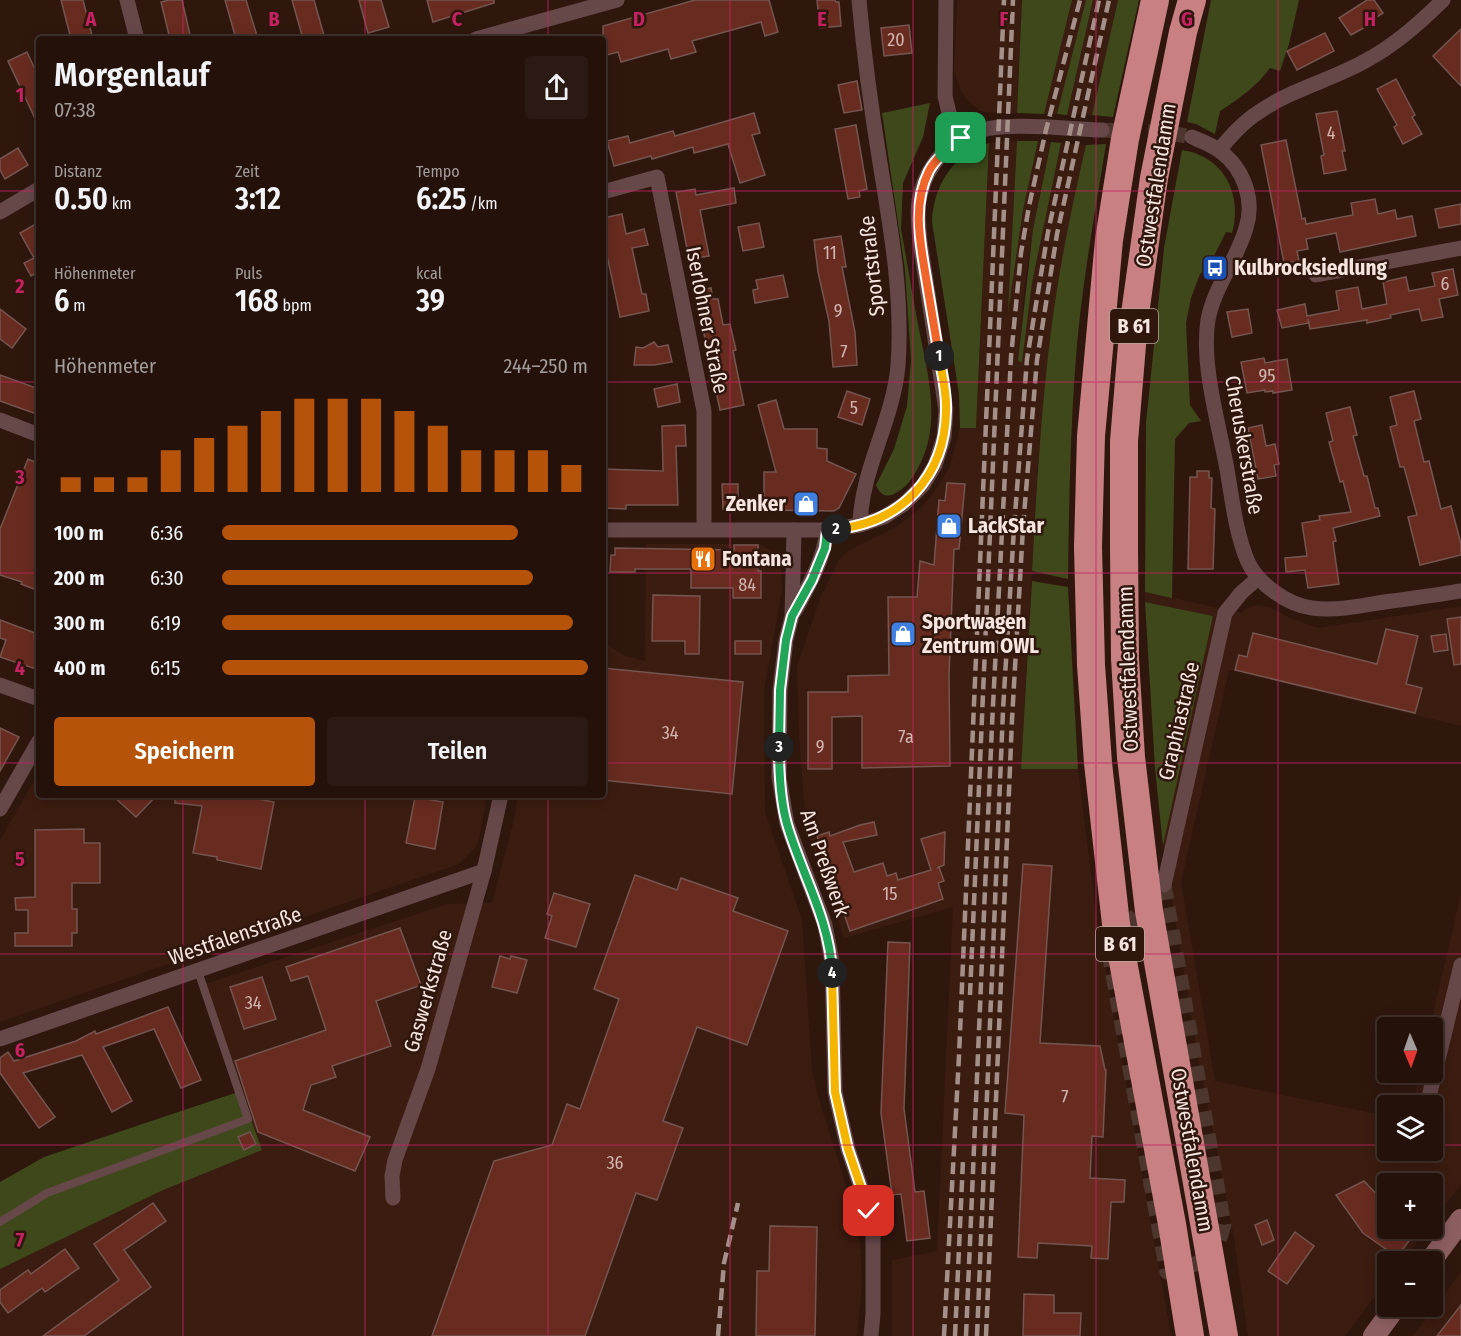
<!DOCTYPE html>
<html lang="de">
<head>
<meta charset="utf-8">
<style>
	:root { --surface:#23110a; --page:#2b1a13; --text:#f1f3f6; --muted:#a39d9c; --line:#40312b; --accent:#b45309 }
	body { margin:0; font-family:"Fira Sans Condensed",sans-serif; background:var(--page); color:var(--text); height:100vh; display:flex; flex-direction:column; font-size:22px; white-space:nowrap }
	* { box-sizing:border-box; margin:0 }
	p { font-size:20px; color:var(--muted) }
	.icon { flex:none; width:33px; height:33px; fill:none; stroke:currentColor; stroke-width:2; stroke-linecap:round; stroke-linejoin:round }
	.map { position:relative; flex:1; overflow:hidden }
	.details { position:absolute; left:36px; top:36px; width:570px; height:762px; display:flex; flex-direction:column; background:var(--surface); border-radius:6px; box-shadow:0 3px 15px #0003,0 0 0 2px var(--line) }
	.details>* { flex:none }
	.needle { width:39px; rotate:178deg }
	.fabs { position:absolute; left:1377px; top:1017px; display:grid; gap:12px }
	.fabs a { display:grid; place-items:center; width:66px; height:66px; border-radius:6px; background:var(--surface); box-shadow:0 3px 15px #0003,0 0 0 2px var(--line); font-size:30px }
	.pin { position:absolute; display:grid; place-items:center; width:51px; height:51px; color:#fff; margin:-26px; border-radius:12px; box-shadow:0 3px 9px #0006 }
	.km { position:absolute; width:30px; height:30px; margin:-15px; border-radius:50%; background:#222; color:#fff; font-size:16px; line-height:30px; text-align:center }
	.round { display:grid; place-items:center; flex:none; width:63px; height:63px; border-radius:6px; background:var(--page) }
	.head { display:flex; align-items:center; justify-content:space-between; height:102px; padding:0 18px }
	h1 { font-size:33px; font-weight:600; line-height:45px }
	.stats { display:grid; grid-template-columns:repeat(3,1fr); gap:9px; height:102px; padding:6px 18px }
	.stats div { display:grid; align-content:center }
	.stats b { font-size:30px; font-weight:600 }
	.stats small { font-size:16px; font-weight:400 }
	.stats p { font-size:16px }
	.chart { height:168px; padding:12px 18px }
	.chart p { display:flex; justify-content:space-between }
	.chart svg { width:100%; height:108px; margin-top:6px; stroke:var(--accent); stroke-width:6 }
	.primary-button { display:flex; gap:12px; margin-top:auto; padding:12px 18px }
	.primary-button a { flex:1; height:69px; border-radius:6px; background:var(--accent); color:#fff; font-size:24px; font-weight:600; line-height:69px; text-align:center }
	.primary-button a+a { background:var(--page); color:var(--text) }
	ul { padding:0 18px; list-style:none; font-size:20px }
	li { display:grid; grid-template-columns:96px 72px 1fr; align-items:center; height:45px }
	li i { height:15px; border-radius:8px; background:var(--accent) }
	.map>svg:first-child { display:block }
</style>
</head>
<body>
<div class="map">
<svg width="1461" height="1336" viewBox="0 0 1461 1336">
	<rect width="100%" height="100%" fill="#2f170e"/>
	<g fill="#3b1c10">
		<path d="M957,0H1022L1017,113H990L980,111L966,99L960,89L954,72Z"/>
		<path d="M1072,0H1086L1057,114H1044Z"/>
		<path d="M1093,0H1118L1092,115H1067Z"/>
		<path d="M1003,141H1017L1009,303L1023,210L1038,141L1051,142L1033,229L1024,290L1019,361H1022L1032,283L1061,143L1086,145L1055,301L1048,362L1038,464L1021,769H1078L1097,922L1171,1336H892V1260L937,1251L953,907L844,938L806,828L799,737L797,666L820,599L839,560L849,550L895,528L922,507L937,488L950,466L960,428H976L989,143Z"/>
		<path d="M646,544H760L773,552L781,568L782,590L764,691L765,812L802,920L812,1070L818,1096L855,1214L860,1243L862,1283L857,1336H0V1269L161,1191L262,1150L205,984L447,904L492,903L513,824L518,795H603V636L609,646L626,656L645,661Z"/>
		<path d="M1145,592L1241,613L1247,608L1257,605L1269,607L1290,618L1319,628L1461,606V726L1229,670L1181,882L1215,1081L1387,1116L1388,1150H1432V1106L1412,1105L1420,1073L1432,1072V1028L1430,1027L1461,894V1184L1433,1221L1432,1184H1388V1228L1427,1229L1402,1261L1388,1262L1387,1280L1345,1336H1248L1233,1232L1198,1058L1163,846L1213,616L1145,602Z"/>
		<path d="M39,772V795H487L479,840L475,848L459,864L0,1022V840Z"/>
		<path d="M1461,1272V1336H1413Z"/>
	</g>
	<g fill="#3e481b">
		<path d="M1022,0H1072L1044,114L1017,113Z"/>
		<path d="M1086,0H1093L1067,115L1057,114Z"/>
		<path d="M1118,0H1139L1113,117L1092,115Z"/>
		<path d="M1211,0H1299L1289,44L1280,71L1270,68C1257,86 1239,99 1220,111L1215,134L1196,124L1187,122Z"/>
		<path d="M930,103L923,137L903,183L901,229C907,261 912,293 918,324C927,371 943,423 918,468C913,478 905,489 894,494C885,498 879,493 876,485L894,449L907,406L911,360L905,270L882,113Z"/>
		<path d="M1017,141H1038L1023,210L1008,313Z"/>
		<path d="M1051,142L1061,143L1032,283L1022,362L1018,361L1033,229Z"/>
		<path d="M989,143L976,428H960L959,394L932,222C933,187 953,153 989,143Z"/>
		<path d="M1106,144C1094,219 1080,294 1075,370C1070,440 1069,509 1068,579L1032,571C1037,481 1042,391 1055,302C1063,249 1074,197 1086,145Z"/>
		<path d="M1182,150C1224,156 1243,195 1232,233L1226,232L1209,266L1200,274L1191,298L1186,323L1190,405L1201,421L1189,423L1175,439L1172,598L1145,592L1146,423L1164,248Z"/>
		<path d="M1032,581L1068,587L1078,769H1021Z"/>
		<path d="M1145,602L1213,616L1163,846L1155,768Z"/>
		<path d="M241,1091L262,1150L161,1191L0,1269V1182L44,1157Z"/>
	</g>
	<g fill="#682b20" stroke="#74554f" stroke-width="1.5">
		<path d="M61,0H83L93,39H71Z"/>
		<path d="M169,0H182L191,39H170L161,2Z"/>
		<path d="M225,0H246L258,39H236Z"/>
		<path d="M292,0H314L325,39H303Z"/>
		<path d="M359,0H381L389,27L368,33Z"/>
		<path d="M427,0H494V3L433,22Z"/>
		<path d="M695,0H769L778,32L765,36L761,22L692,41L696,52L671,59L668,49L621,62L618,52L603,56V26Z"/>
		<path d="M817,0H835L836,2H839L841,26L820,28Z"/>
		<path d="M1367,0H1374L1383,13L1374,19L1376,21L1351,35L1339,18Z"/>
		<path d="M909,25L912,53L884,56L881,28Z"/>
		<path d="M1461,29V86L1433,56Z"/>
		<path d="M1325,33L1334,51L1297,70L1287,51Z"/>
		<path d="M27,52L39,78V127L8,61Z"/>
		<path d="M1396,79L1415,115L1412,117L1422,134L1403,144L1394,127L1397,125L1377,89Z"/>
		<path d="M857,81L862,110L844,113L838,85Z"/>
		<path d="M1337,111L1345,151H1342L1346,170L1324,174L1321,156L1324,155L1316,114Z"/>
		<path d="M754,113L760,133L752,135L765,175L740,183L728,144L694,153L693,147L652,159L651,156L614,166L607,141L628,136L630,143L673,131L675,136Z"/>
		<path d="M856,125L867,189L859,191L860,197L848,199L835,129Z"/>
		<path d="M1286,140L1302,219L1305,218L1306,224L1353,215L1351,203L1375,199L1378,214L1395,210L1397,219L1412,216L1416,236L1340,252L1336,233L1306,239L1308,249L1297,251L1299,261L1284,263L1261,145Z"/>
		<path d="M18,148L28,165L5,179L0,170V159Z"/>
		<path d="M734,188L736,203L700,210L709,256L689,259L676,192L695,189L696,195Z"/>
		<path d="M1461,204V224L1439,228L1435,209Z"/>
		<path d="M622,214L626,234L644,229L648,245L632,248L642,294H646L649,311L620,317L603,236V218Z"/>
		<path d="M39,222V271L31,276L24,263L34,258L20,233Z"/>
		<path d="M759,223L764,247L743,251L738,227Z"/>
		<path d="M841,236L846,267H842L855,332L857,365L833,367L829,321L818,272L814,240Z"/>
		<path d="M1453,269L1458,295L1439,299L1443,317L1422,321L1419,309L1390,315L1391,318L1367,323V320L1310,329L1308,319L1309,323L1282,328L1277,310L1305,304L1307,316L1339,310L1336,291L1358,287L1362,309L1387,304L1383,282L1406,277L1409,291L1435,286L1432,273Z"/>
		<path d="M783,275L788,297L755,303L753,290L758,289L756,280Z"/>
		<path d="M711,288L713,299H718L723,325L730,324L736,350L733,351L744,405L720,410L695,291Z"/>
		<path d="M0,309L26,329L12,348L0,339Z"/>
		<path d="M1248,309L1252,333L1232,337L1227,312Z"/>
		<path d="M654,342L658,347L668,345L672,362L654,365H634L636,347L643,348Z"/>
		<path d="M1264,358L1265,363L1287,359L1292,390L1273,393V391L1265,392V390L1247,393L1241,362Z"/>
		<path d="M0,375L39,389V415L0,401Z"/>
		<path d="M677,384L680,402L658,407L654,389Z"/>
		<path d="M847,391L870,399L862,425L838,417Z"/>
		<path d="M1414,391L1421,419L1414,421L1424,462L1429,461L1441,509L1451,506L1461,544V555L1420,565L1408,517L1417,515L1404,467H1400L1390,427L1397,425L1390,397Z"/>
		<path d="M776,400L784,429H817V448L827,449V461L856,474L839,508L834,511L764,510V472H776L758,405Z"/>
		<path d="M1350,407L1357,435L1353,436L1364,476H1367L1375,508H1378L1380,516L1333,528L1336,541L1333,542L1339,584L1308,588L1305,570L1286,572L1285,558L1307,556L1302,523L1320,520L1319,516L1351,512L1343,481L1340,482L1329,442L1333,441L1326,413Z"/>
		<path d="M685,425L686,446H676L678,505H626V509L603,508V469L663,471L662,426Z"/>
		<path d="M1262,425L1266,446L1275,444L1279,464L1274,465L1276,476L1258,479L1248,428Z"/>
		<path d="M28,459L39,464V577L34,589L21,584L22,582L0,575V529Z"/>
		<path d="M1197,471H1209V478H1212L1211,508L1215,509L1213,569H1188L1190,477H1197Z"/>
		<path d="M947,483L965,484L959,549H954L949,675L950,766L862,768V716L832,717V769H808V692H848V676L889,675L888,597H917L920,561L934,565L939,500L945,501Z"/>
		<path d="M722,484H738V509H723Z"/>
		<path d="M734,545H758V571H761V598H733V588H691V569H635V572H610L611,555H615V548L734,550Z"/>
		<path d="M653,595L700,596L699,654H685V641H652Z"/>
		<path d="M1461,617V664L1454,665L1447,619Z"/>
		<path d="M0,620L35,633L34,636L39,637V670L0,657L6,640L0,638Z"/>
		<path d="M1386,629L1418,636L1406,684L1422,688L1415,713L1235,670L1239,655L1247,657L1253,633L1377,664Z"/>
		<path d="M1446,634L1448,650L1434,652L1431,636Z"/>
		<rect x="735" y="641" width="26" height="13"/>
		<path d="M603,668L743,682L732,794L603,780Z"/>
		<path d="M0,728L19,737L0,771Z"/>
		<path d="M112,795H157L136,817Z"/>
		<path d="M175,795H236L274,802L261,869L217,860V857L193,853L202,806L175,803Z"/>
		<path d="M415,797L443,802L435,849L406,843Z"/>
		<path d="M874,822L877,835L843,842L854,872L883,863L887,876L896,873L898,880L931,870L921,839L945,832L944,865L937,868L939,867L944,881L938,883L943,899L850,931L817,836L829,832L830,836L860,825Z"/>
		<path d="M84,829V843H100V883H72V909H77V933H72V946H15V933H28V910H16L15,898L35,897V830Z"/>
		<path d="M1023,864L1052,866L1040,1043L1100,1046L1105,1070H1106L1103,1137L1092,1136L1090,1178L1125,1180L1124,1202H1111L1108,1259L1091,1258L1092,1246L1038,1243L1037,1258L1018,1257L1024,1115L1005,1113Z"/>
		<path d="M635,875L677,890L681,878L738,898L733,911L788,931L747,1045L697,1027L663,1121L683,1128L657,1200L636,1193L585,1336H432L494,1161L552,1145L567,1104L580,1109L619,999L594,989Z"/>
		<path d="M554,893L590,904L576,947L545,938L552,916L547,914Z"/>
		<path d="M400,928L421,985L376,1001L391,1046L332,1066L336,1077L311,1085L303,1110L370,1137L355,1171L258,1132L235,1061L326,1030L308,976L291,981L286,967Z"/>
		<path d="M888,942L910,943L904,1109L915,1192L924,1191L930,1238L907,1241L901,1194L892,1195L881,1113Z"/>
		<path d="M500,956L510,959L511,956L527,960L517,993L492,987Z"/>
		<path d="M262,977L276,1019L244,1029L230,987Z"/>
		<path d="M168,1007L201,1080L181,1088L154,1029L103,1047L132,1101L112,1112L82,1055L23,1073L55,1117L39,1128L0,1073V1058L8,1052L14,1061L76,1041L95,1031L96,1034Z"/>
		<path d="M250,1132L256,1144L244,1150L238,1137Z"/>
		<path d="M1364,1181L1388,1206V1228H1393L1409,1241L1397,1257L1363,1233L1336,1195Z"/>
		<path d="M153,1203L166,1221L124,1250L151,1287L84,1336H43L119,1280L94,1244Z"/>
		<path d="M1267,1220L1274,1240L1262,1245L1255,1225Z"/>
		<path d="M770,1226L817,1227L815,1336H756L757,1271H769Z"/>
		<path d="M1295,1232L1314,1246L1287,1284L1268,1271Z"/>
		<path d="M65,1249L79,1268L45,1292L42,1288L8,1313L0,1302V1290L28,1270L31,1274Z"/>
		<path d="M1024,1294L1054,1295V1313H1081L1080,1336H1023Z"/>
		<path d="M1461,1305V1336H1437Z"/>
	</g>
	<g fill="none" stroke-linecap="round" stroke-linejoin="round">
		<g stroke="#4d362d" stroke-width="15" stroke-dasharray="15 8" stroke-linecap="butt">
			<path d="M1102,130L1170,133L1192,137"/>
			<path d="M1164,885L1224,1225C1214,1261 1201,1264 1167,1272L1109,953L1114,940Z"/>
		</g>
		<path stroke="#664849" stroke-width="8" d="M0,1222L47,1193L248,1119L198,971"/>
		<g stroke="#664849" stroke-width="15">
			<path d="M127,0L137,39"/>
			<path d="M859,0C864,55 871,108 880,163C891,230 903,297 898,366C893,421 861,470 860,525"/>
			<path d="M946,0L945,96L949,113L961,138"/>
			<path d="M476,39L617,0"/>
			<path d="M1192,137C1201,141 1212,145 1220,151C1244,169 1255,200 1246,228C1237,260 1214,287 1208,320C1201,363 1218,421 1226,464C1232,496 1235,532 1248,562C1258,584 1288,605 1312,608C1336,611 1361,606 1384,602C1410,599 1435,595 1461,591"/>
			<path d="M1219,150C1231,136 1243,122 1259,112C1292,89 1332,80 1367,60C1395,45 1421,22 1443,0"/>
			<path d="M603,192L657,177L704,411V529"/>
			<path d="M0,212L39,189"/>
			<path d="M1316,275L1461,248"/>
			<path d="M0,420L39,435"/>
			<path d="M603,530H827L860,525L884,517L904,504L923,485L935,465L944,437L946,410L920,242C919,226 916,208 921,192C927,167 949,140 974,132C1006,121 1066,129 1102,130"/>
			<path d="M794,530L792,616L786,640L780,690L779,777L787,824L825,925L832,962L835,1092L848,1149L869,1211L873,1231V1314L871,1336"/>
			<path d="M795,611C809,585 824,560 827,530"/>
			<path d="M0,685L39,699"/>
			<path d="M0,809L39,741"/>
			<path d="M1164,885L1225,613L1241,593L1258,578"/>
			<path d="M0,1039L484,871"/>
			<path d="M1429,1097L1461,965"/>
			<path d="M393,1198L392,1176L395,1160L428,1069L484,871L501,795"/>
		</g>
		<g stroke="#8e5f61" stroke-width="22">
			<path d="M1430,1262L1461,1220"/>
			<path d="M1374,1336L1396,1306"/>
		</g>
		<g stroke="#c88083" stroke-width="28">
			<path d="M1088,547L1091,436L1109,240L1125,139L1155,0"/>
			<path d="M1124,547V441L1134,321L1154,178L1183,32L1192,0"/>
		</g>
		<g stroke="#a59089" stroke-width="4.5" stroke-dasharray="12 6" stroke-linecap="butt">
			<path d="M970,995L1013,0"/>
			<path d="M718,1336L724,1263L738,1203"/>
			<path d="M944,1336L959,1056L1004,0"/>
			<path d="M955,1336L963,1160"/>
			<path d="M966,1336L992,725L1011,357L1021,253L1029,206L1046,130L1080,0"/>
			<path d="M977,1336L1003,710L1014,528L1027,359L1048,232L1099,0"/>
			<path d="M986,1336L1012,720L1023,527L1037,360L1057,234L1109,0"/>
		</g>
		<g stroke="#c88083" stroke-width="28">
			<path d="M1088,547L1091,665L1098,763L1116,924L1172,1224L1190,1336"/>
			<path d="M1124,547L1125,659L1131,757L1149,911L1224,1336"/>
		</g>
	</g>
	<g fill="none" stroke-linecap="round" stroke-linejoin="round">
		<g stroke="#fff" stroke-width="12">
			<path id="split-1" d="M939,356C935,332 931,308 927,284C921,246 911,207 929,171C936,158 949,148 961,138"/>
		</g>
		<g stroke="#fff" stroke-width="12">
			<path id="split-2" d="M836,529C901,523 945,477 946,411C947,393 942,374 939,356"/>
		</g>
		<g stroke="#fff" stroke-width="12">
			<path id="split-3" d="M779,747L780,690L786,640L792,616L812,580L825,548L827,530L836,529"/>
		</g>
		<g stroke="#fff" stroke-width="12">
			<path id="split-4" d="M779,747C779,773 780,799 787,824C802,875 830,920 832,973"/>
		</g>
		<g stroke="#fff" stroke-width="12">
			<path id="split-5" d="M832,973L835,1092L848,1149L869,1211"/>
		</g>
		<use href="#split-1" stroke="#f0652b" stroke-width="8"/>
		<use href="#split-2" stroke="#f5b400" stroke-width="8"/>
		<use href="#split-3" stroke="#22a559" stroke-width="8"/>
		<use href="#split-4" stroke="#22a559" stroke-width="8"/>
		<use href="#split-5" stroke="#f5b400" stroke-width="8"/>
	</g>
	<path fill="none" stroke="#c52262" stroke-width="1.5" stroke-opacity="0.55" d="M183,0V39M365,0V39M548,0V39M730,0V1336M913,0V1336M1096,0V1336M1278,0V1336M0,191H39M603,191H1461M0,382H39M603,382H1461M0,573H39M603,573H1461M0,763H39M603,763H1461M183,795V1336M365,795V1336M548,795V1336M0,954H1461M0,1145H1388M1432,1145H1461"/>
	<defs>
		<g id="bus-square" transform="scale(1.35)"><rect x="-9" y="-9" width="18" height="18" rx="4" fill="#1a4fb4" stroke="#2f170e"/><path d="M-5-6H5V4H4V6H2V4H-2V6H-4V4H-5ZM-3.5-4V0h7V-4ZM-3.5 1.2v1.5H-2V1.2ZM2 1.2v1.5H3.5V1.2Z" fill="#fff"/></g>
		<g id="shop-square" transform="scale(1.35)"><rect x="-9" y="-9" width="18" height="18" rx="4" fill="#3f7fe0" stroke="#2f170e"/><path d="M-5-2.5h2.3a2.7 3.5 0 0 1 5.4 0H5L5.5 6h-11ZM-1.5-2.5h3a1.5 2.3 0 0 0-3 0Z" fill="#fff"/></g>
		<g id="restaurant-square" transform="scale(1.35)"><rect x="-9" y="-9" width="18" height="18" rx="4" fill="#e8710a" stroke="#2f170e"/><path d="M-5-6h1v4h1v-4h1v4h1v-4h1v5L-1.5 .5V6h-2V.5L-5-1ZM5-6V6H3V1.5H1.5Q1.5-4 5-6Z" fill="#fff"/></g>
	</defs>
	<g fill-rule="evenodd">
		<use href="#bus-square" x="1215" y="268"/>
		<use href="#shop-square" x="806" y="504"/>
		<use href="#shop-square" x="949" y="526"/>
		<use href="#restaurant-square" x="703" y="559"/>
		<use href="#shop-square" x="903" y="634"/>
	</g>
	<g text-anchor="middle" stroke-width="5" stroke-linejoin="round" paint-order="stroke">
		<g font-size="18" fill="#d3b6af">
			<text x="896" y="46">20</text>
			<text x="1331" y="139">4</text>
			<text x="830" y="259">11</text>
			<text x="1445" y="290">6</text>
			<text x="838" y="317">9</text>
			<text x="844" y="358">7</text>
			<text x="1267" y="382">95</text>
			<text x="854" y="414">5</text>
			<text x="747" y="591">84</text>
			<text x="670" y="739">34</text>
			<text x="906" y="743">7a</text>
			<text x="820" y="753">9</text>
			<text x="890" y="900">15</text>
			<text x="253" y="1009">34</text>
			<text x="1065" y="1103">7</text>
			<text x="615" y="1169">36</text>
		</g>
		<g fill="#2f170e" stroke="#bba7a0" stroke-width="1.5">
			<rect x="1110" y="309" width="48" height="34" rx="4.5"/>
			<rect x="1096" y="927" width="48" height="34" rx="4.5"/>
		</g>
		<g font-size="20" font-weight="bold" fill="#f7e5df">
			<text x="1134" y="333">B 61</text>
			<text x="1120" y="951">B 61</text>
		</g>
		<g font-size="21" fill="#f7e5df" stroke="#2f170e">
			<text transform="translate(1156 185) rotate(-81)" y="7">Ostwestfalendamm</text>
			<text transform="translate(872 266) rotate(-96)" y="7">Sportstraße</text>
			<text transform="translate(707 320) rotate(79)" y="7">Iserlohner Straße</text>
			<text transform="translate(1244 445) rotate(80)" y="7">Cheruskerstraße</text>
			<text transform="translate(1128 669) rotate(-92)" y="7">Ostwestfalendamm</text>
			<text transform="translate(1179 721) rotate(-77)" y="7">Graphiastraße</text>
			<text transform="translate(825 863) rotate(71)" y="7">Am Preßwerk</text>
			<text transform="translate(235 936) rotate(-19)" y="7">Westfalenstraße</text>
			<text transform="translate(428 991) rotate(-74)" y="7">Gaswerkstraße</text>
			<text transform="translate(1192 1150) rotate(80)" y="7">Ostwestfalendamm</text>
		</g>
		<g font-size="21" font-weight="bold" fill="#f7e5df" stroke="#2f170e" text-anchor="start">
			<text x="1234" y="275">Kulbrocksiedlung</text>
			<text x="786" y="511" text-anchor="end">Zenker</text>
			<text x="968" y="533">LackStar</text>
			<text x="722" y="566">Fontana</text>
			<text x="922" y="629">Sportwagen<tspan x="922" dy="24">Zentrum OWL</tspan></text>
		</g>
	</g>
	<g font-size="20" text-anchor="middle" font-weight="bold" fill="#c52262" stroke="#2f170e" stroke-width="5" stroke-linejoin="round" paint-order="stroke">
		<text x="91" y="26">A</text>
		<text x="274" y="26">B</text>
		<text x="457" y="26">C</text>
		<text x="639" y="26">D</text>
		<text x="822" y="26">E</text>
		<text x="1004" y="26">F</text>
		<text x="1187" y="26">G</text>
		<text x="1370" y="26">H</text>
		<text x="20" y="102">1</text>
		<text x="20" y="293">2</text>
		<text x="20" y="484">3</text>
		<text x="20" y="675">4</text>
		<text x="20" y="866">5</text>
		<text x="20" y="1057">6</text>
		<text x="20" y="1247">7</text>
	</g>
</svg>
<div class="fabs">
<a><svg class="needle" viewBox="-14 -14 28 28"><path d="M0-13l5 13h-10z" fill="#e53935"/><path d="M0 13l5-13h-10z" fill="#a39d9c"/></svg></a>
<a><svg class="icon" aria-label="layers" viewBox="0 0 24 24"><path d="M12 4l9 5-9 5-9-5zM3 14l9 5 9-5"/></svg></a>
<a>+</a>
<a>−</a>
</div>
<div class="pin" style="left:961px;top:138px;background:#1e9e55"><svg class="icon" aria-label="arrive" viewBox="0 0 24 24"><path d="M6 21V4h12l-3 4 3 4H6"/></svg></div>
<div class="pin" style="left:869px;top:1211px;background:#d93025"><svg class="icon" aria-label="check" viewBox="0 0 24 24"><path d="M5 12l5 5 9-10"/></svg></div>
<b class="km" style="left:939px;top:356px">1</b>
<b class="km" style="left:836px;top:529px">2</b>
<b class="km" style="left:779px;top:747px">3</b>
<b class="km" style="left:832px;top:973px">4</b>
<section class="details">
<div class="head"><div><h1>Morgenlauf</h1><p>07:38</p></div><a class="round"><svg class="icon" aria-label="share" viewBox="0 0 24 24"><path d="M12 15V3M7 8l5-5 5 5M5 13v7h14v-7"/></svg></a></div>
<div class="stats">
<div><p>Distanz</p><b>0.50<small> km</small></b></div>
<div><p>Zeit</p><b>3:12</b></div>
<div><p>Tempo</p><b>6:25<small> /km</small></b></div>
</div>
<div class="stats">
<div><p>Höhenmeter</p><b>6<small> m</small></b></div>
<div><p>Puls</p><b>168<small> bpm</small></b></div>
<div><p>kcal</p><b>39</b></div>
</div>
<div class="chart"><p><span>Höhenmeter</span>244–250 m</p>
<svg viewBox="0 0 160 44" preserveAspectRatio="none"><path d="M5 44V38M15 44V38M25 44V38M35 44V27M45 44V22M55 44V17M65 44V11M75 44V6M85 44V6M95 44V6M105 44V11M115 44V17M125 44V27M135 44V27M145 44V27M155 44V33"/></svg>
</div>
<ul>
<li><b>100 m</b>6:36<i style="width:81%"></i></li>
<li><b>200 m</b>6:30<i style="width:85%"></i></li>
<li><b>300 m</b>6:19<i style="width:96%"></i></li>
<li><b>400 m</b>6:15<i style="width:100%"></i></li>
</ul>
<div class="primary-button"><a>Speichern</a><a>Teilen</a></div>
</section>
</div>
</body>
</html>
